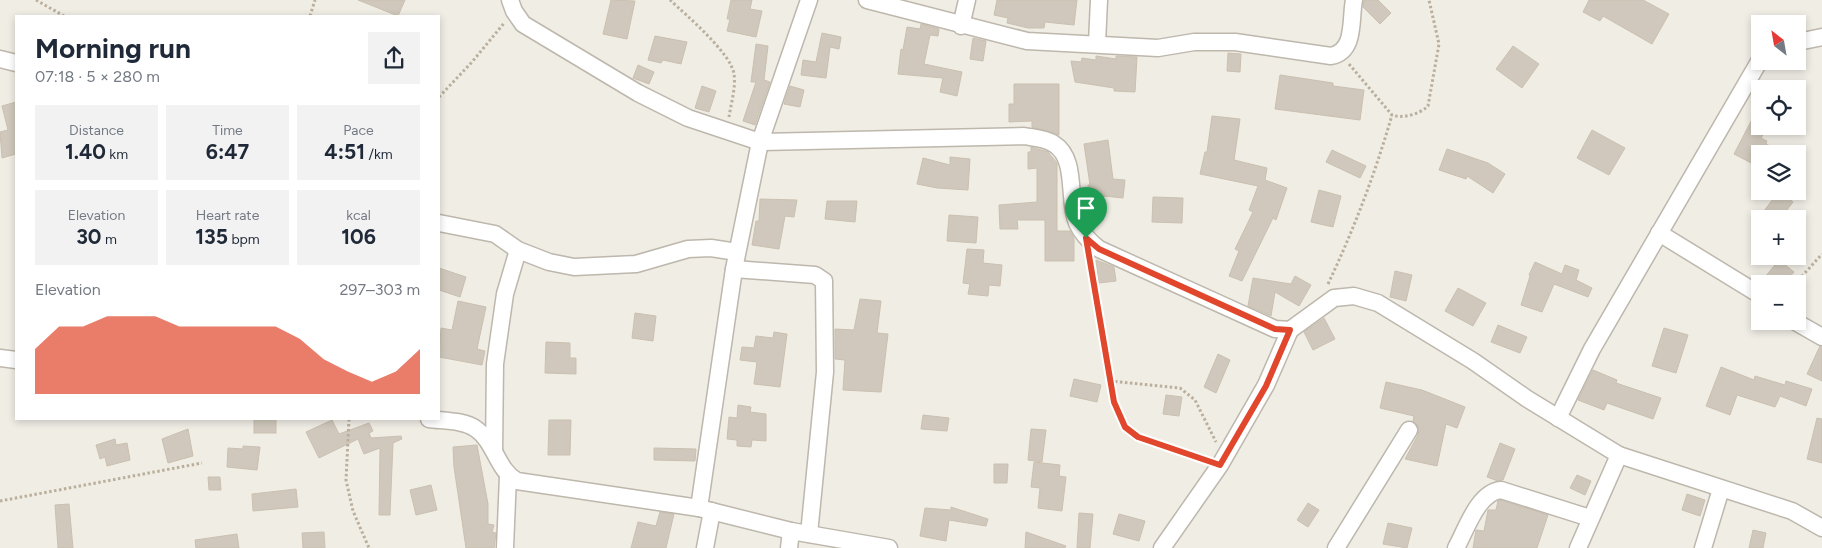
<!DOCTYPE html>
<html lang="en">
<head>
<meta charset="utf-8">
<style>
	:root { --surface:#fff; --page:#f2f2f3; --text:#1f2937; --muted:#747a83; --accent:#e0472c }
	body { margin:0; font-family:Figtree,sans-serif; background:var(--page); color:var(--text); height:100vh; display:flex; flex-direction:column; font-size:19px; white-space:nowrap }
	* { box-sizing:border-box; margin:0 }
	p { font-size:16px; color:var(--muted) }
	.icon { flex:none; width:28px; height:28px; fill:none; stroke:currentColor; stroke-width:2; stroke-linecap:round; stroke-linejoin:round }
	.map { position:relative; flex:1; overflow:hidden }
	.details { position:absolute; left:15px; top:15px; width:425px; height:405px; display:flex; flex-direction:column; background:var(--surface); border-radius:0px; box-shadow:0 2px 8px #0003 }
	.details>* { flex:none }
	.needle { width:32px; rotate:329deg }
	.buttons { position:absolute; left:1751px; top:15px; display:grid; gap:10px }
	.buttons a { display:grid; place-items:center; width:55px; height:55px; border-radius:0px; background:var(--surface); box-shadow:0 2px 8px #0003; font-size:25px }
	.pin { position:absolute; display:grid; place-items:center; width:42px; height:42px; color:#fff; margin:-51px -21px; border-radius:50% 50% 50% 0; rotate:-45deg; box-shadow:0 0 5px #0007 }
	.pin .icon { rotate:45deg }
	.round { display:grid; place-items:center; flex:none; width:52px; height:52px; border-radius:0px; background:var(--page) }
	.overview { display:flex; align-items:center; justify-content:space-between; height:85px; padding:0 20px }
	h1 { font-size:28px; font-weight:700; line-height:38px }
	.metrics { display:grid; grid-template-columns:repeat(3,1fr); gap:8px; height:85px; padding:5px 20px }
	.metrics div { display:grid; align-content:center; border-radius:0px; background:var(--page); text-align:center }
	.metrics b { font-size:21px; font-weight:700 }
	.metrics small { font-size:14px; font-weight:400 }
	.metrics p { font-size:14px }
	.chart { height:140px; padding:10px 20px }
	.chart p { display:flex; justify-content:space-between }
	.chart svg { width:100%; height:90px; margin-top:5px; fill:var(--accent); opacity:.7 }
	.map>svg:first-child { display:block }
</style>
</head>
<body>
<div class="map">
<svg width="1822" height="548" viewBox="0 0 1822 548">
	<rect width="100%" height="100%" fill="#f0ede5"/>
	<g fill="#d0c8bc" stroke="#cac0b0">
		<path d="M358,0H405L398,16Z"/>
		<path d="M611,0L635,1L627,39L603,34Z"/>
		<path d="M731,0H752L750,9L762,11L756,37L727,31L730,19H727Z"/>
		<path d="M997,0H1077L1074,25L1045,22L1044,28H1028L1007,23L1008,18L994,15Z"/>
		<path d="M1364,0H1378L1391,13L1380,24L1363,7Z"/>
		<path d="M1589,0H1643L1669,14L1652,44L1603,16L1600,21L1583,12Z"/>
		<path d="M921,24L939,29L938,36L930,35L924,64L962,72L957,96L940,92L943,78L898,74L901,49L903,50L907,27L920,29Z"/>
		<path d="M822,33L841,37L839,49L830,47L826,78L801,75L803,60L816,62Z"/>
		<path d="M655,36L687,42L681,64L663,60L661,63L648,60Z"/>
		<path d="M973,38L986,41L983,61L970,59Z"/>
		<path d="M756,44L768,46L764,80L770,82L755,125L743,121L756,82H751Z"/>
		<path d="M1513,46L1539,64L1522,88L1496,69Z"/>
		<path d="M1228,53L1241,54L1240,72L1227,71Z"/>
		<path d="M1096,56L1116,59V56L1137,57L1135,92L1114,91V88L1075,82L1071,61L1081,62L1082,58L1096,60Z"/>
		<path d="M638,65L654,72L649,84L633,78Z"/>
		<path d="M1280,75L1333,83V86L1364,90L1360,120L1275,109Z"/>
		<path d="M1014,84H1059V135L1032,127V121L1009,122V104H1014Z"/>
		<path d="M702,86L716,91L709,112L695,108Z"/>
		<path d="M790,86L804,90L800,107L784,104Z"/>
		<path d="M16,102V154L2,158L0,132L8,130L2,106Z"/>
		<path d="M1760,104V126H1768L1761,138L1767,141L1766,144L1786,154H1760L1755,165L1734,154Z"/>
		<path d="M1212,116L1240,119L1234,160L1267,168L1265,180L1287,188L1276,220L1273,218L1242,281L1229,276L1239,251L1235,249L1253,212L1249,210L1258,186L1200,174L1205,152H1207Z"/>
		<path d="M1592,130L1625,148L1609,175L1577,158Z"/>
		<path d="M1108,140L1113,179L1125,180L1123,198L1104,196L1103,201L1089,203L1088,185H1090L1084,144Z"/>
		<path d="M1031,147L1048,152L1057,163V231H1070L1074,238V261H1045V220H1017L1018,229H1000L999,205L1037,202V168L1028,169V152H1031Z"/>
		<path d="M1447,149L1488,163L1505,174L1493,193L1467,176L1466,179L1439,170Z"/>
		<path d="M1332,150L1366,166L1360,178L1326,162Z"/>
		<path d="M950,157L970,159L968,190L937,188L917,184L923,158L950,165Z"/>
		<path d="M1319,190L1341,196L1333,227L1311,222Z"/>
		<path d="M1779,191L1793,202L1780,219H1758Z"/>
		<path d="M1153,197L1183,198L1182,223L1152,222Z"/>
		<path d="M760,199L797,200L794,217L785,216L779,249L752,245L756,221H759Z"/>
		<path d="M827,201H857L855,222L825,219Z"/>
		<path d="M949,215L978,217L976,243L947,241Z"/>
		<path d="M967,249L984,250L983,263L1002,265L1000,286L989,285L988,296L968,294L970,284L963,283Z"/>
		<path d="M1096,260L1114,267L1116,281L1099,283Z"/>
		<path d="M1779,260L1794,272L1784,284L1760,283Z"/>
		<path d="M1535,262L1562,274L1565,265L1579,270L1576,280L1592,288L1588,297L1554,284L1542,312L1521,305L1530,276L1529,275Z"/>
		<path d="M439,268L466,277L460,297L439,290Z"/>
		<path d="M1395,271L1412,275L1406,301L1390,297Z"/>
		<path d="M1295,276L1311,285L1299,306L1275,292L1271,316L1248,306L1253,278L1291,284Z"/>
		<path d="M1458,288L1486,303L1473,326L1445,311Z"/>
		<path d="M860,299L881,301L877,333L888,334L881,392L843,390L845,360L835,359V329L854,330Z"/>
		<path d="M458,301L486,307L477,349L485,351L482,365L439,357L441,328L452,330Z"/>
		<path d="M635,313L656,316L653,341L632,338Z"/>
		<path d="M1324,318L1335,339L1313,350L1304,332Z"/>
		<path d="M1498,325L1527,337L1520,353L1491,342Z"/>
		<path d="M1664,328L1688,335L1676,373L1652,366Z"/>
		<path d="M774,332L787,334L780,387L754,384L757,362L740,360L742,347L754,348L756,336L773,338Z"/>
		<path d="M546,342L570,343V358H576V374L545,373Z"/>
		<path d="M1820,346L1822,347V381L1807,374Z"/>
		<path d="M1218,354L1230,360L1216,393L1204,387Z"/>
		<path d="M1721,367L1754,380L1755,376L1785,385L1786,381L1812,389L1806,406L1780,396L1775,407L1737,395L1730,415L1706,406Z"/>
		<path d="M1593,370L1617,380L1616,383L1661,398L1653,419L1607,403L1604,410L1578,400Z"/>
		<path d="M1074,379L1101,385L1097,402L1070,396Z"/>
		<path d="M1386,382L1422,390L1465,407L1457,428L1446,424L1437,466L1405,459L1418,435V426L1413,421L1414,416L1380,408Z"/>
		<path d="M1166,395L1182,397L1179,416L1163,414Z"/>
		<path d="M738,405L751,407L750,412L766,414V441L752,440L751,447L737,446V440L727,439L729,417L737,418Z"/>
		<path d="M923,415L949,418L947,431L921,429Z"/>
		<path d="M1817,418L1822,419V463L1807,459Z"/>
		<rect x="254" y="419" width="22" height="14"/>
		<path d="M332,420L339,434L369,423L373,431L369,433L371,438L401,436L402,439L393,443L390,515H379L380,448L364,454L358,439L319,458L306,432Z"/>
		<path d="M549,420H571L570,455H548Z"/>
		<path d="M188,429L193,456L168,463L162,439Z"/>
		<path d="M1031,429L1046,430L1042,462L1028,460Z"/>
		<path d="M115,439L116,445L127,443L130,460L107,466L105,457L100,459L96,445Z"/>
		<path d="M1500,443L1515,449L1503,480L1498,481L1487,477Z"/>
		<path d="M477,445L488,504V524L494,525L492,532L496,533L494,548H466L454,467L453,447Z"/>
		<path d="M243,446L260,447L257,470L227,467L228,448L243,449Z"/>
		<path d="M654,448L696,449L695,461L654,460Z"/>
		<path d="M1034,462L1060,465L1059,476L1066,477L1062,511L1038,508L1040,488L1031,487Z"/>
		<path d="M994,464H1008L1007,483H994Z"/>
		<path d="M1577,475L1591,481L1585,495L1570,488Z"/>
		<path d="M208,477H220L221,490H209Z"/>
		<path d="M431,485L437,510L416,515L410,490Z"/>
		<path d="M296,489L298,507L253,511L252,494Z"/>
		<path d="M1687,494L1705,500L1700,516L1682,510Z"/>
		<path d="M1501,500L1548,515L1537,548H1473L1476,530L1484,531L1488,510H1496L1498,501Z"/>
		<path d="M1308,503L1319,510L1308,527L1297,520Z"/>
		<path d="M69,504L73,548H58L55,505Z"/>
		<path d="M951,507L988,519L986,526L949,520L946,541L920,536L925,508L951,510Z"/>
		<path d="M660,512L674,514L666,548H631L638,522L656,526Z"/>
		<path d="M1079,513L1093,514L1090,548H1077Z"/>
		<path d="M1119,514L1145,521L1139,541L1113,534Z"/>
		<path d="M1388,523L1412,528L1407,548L1383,544Z"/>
		<path d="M1753,530L1766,533L1763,548H1749Z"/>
		<path d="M324,532L325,548H303L302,533Z"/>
		<path d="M1026,532L1066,546L1065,548H1025Z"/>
		<path d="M237,534L239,548H196L195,540Z"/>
	</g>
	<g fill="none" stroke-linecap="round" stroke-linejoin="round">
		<g stroke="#bdb7ac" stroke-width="19">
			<g id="street">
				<path d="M510,0L514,11L523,24L638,93L688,118L760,142L1024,136C1034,138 1045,138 1054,144C1078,159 1067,200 1077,223C1082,234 1090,242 1099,249L1275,329L1290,330L1334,298L1354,296L1378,303L1473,361L1526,398L1619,455L1792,511L1822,528"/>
				<path d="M867,0L1027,41L1158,48L1194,42H1235L1331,56C1356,51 1350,20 1354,0"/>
				<path d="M961,26L967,0"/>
				<path d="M1798,42L1822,37"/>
				<path d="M1097,43L1099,0"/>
				<path d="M0,59L16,63"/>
				<path d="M439,223L495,234L518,250L549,262L574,267L636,264L688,249L711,248L737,252"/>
				<path d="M1659,233L1760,295"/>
				<path d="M734,269L815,275L824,281L825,372L809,534"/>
				<path d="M1794,321L1822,337"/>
				<path d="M0,358L16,360"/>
				<path d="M1558,418L1592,349L1760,60"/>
				<path d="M429,419C443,421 464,420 476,429C495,442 497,470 517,481L699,508L791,531L889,548"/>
				<path d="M494,451L495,364L505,294L518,250"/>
				<path d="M699,508L734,269L760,142L809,0"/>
				<path d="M505,548L508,476"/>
				<path d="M705,548L712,511"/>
				<path d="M789,548L791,531"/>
				<path d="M1162,548L1220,465L1266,385L1290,330"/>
				<path d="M1336,548L1409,430"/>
				<path d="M1456,548C1466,530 1478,492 1501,490L1590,518"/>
				<path d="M1578,548L1619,455"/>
				<path d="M1703,548L1721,489"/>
			</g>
		</g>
		<g stroke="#baaf9c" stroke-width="3" stroke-dasharray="2.5 2.5" stroke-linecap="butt">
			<path d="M36,0L64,16"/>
			<path d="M670,0C686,15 731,53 734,74C736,87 731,104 729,117"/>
			<path d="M310,16L315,0"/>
			<path d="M1349,64L1392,115C1403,119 1420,114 1428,106L1439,44L1429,0"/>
			<path d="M439,97L472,62L505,22"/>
			<path d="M1089,261C1094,294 1107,406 1126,428C1140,444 1185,453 1206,460"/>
			<path d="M1328,284C1354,229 1375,174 1392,115"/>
			<path d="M1795,284L1822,254"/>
			<path d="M1110,381L1180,388L1195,400L1216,442"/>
			<path d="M349,419L346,480L353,511L369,548"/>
			<path d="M0,501L202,463"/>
		</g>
		<use href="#street" stroke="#fff" stroke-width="16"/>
	</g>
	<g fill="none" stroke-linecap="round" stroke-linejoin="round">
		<g stroke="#fff" stroke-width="10">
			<path id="route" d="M1086,238L1099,249L1275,329L1290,330L1266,386L1220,465L1138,437L1125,427L1114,402Z"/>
		</g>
		<use href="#route" stroke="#e0472c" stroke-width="6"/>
	</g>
</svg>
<div class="buttons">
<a><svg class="needle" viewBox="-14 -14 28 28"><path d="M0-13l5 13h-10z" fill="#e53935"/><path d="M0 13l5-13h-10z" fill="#747a83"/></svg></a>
<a><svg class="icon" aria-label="locate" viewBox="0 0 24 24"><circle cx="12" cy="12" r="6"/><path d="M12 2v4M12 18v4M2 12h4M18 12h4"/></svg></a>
<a><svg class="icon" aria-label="layers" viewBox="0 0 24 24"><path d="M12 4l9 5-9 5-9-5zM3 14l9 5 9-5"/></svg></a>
<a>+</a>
<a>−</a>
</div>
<div class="pin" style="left:1086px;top:238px;background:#1e9e55"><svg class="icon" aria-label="arrive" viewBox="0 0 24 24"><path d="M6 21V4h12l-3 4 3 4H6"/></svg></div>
<section class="details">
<div class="overview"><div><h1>Morning run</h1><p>07:18 · 5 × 280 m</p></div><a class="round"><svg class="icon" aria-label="share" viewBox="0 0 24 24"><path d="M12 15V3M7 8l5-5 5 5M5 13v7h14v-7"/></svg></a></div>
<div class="metrics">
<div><p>Distance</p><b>1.40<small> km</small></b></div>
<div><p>Time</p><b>6:47</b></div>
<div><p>Pace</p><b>4:51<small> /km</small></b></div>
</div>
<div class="metrics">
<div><p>Elevation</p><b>30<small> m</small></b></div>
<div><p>Heart rate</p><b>135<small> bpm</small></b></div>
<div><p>kcal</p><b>106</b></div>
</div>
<div class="chart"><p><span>Elevation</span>297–303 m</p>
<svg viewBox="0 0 160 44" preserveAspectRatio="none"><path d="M0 44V22L10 11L20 11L30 6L40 6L50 6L60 11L70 11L80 11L90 11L100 11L110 17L120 27L130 33L140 38L150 33L160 22V44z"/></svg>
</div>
</section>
</div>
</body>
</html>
